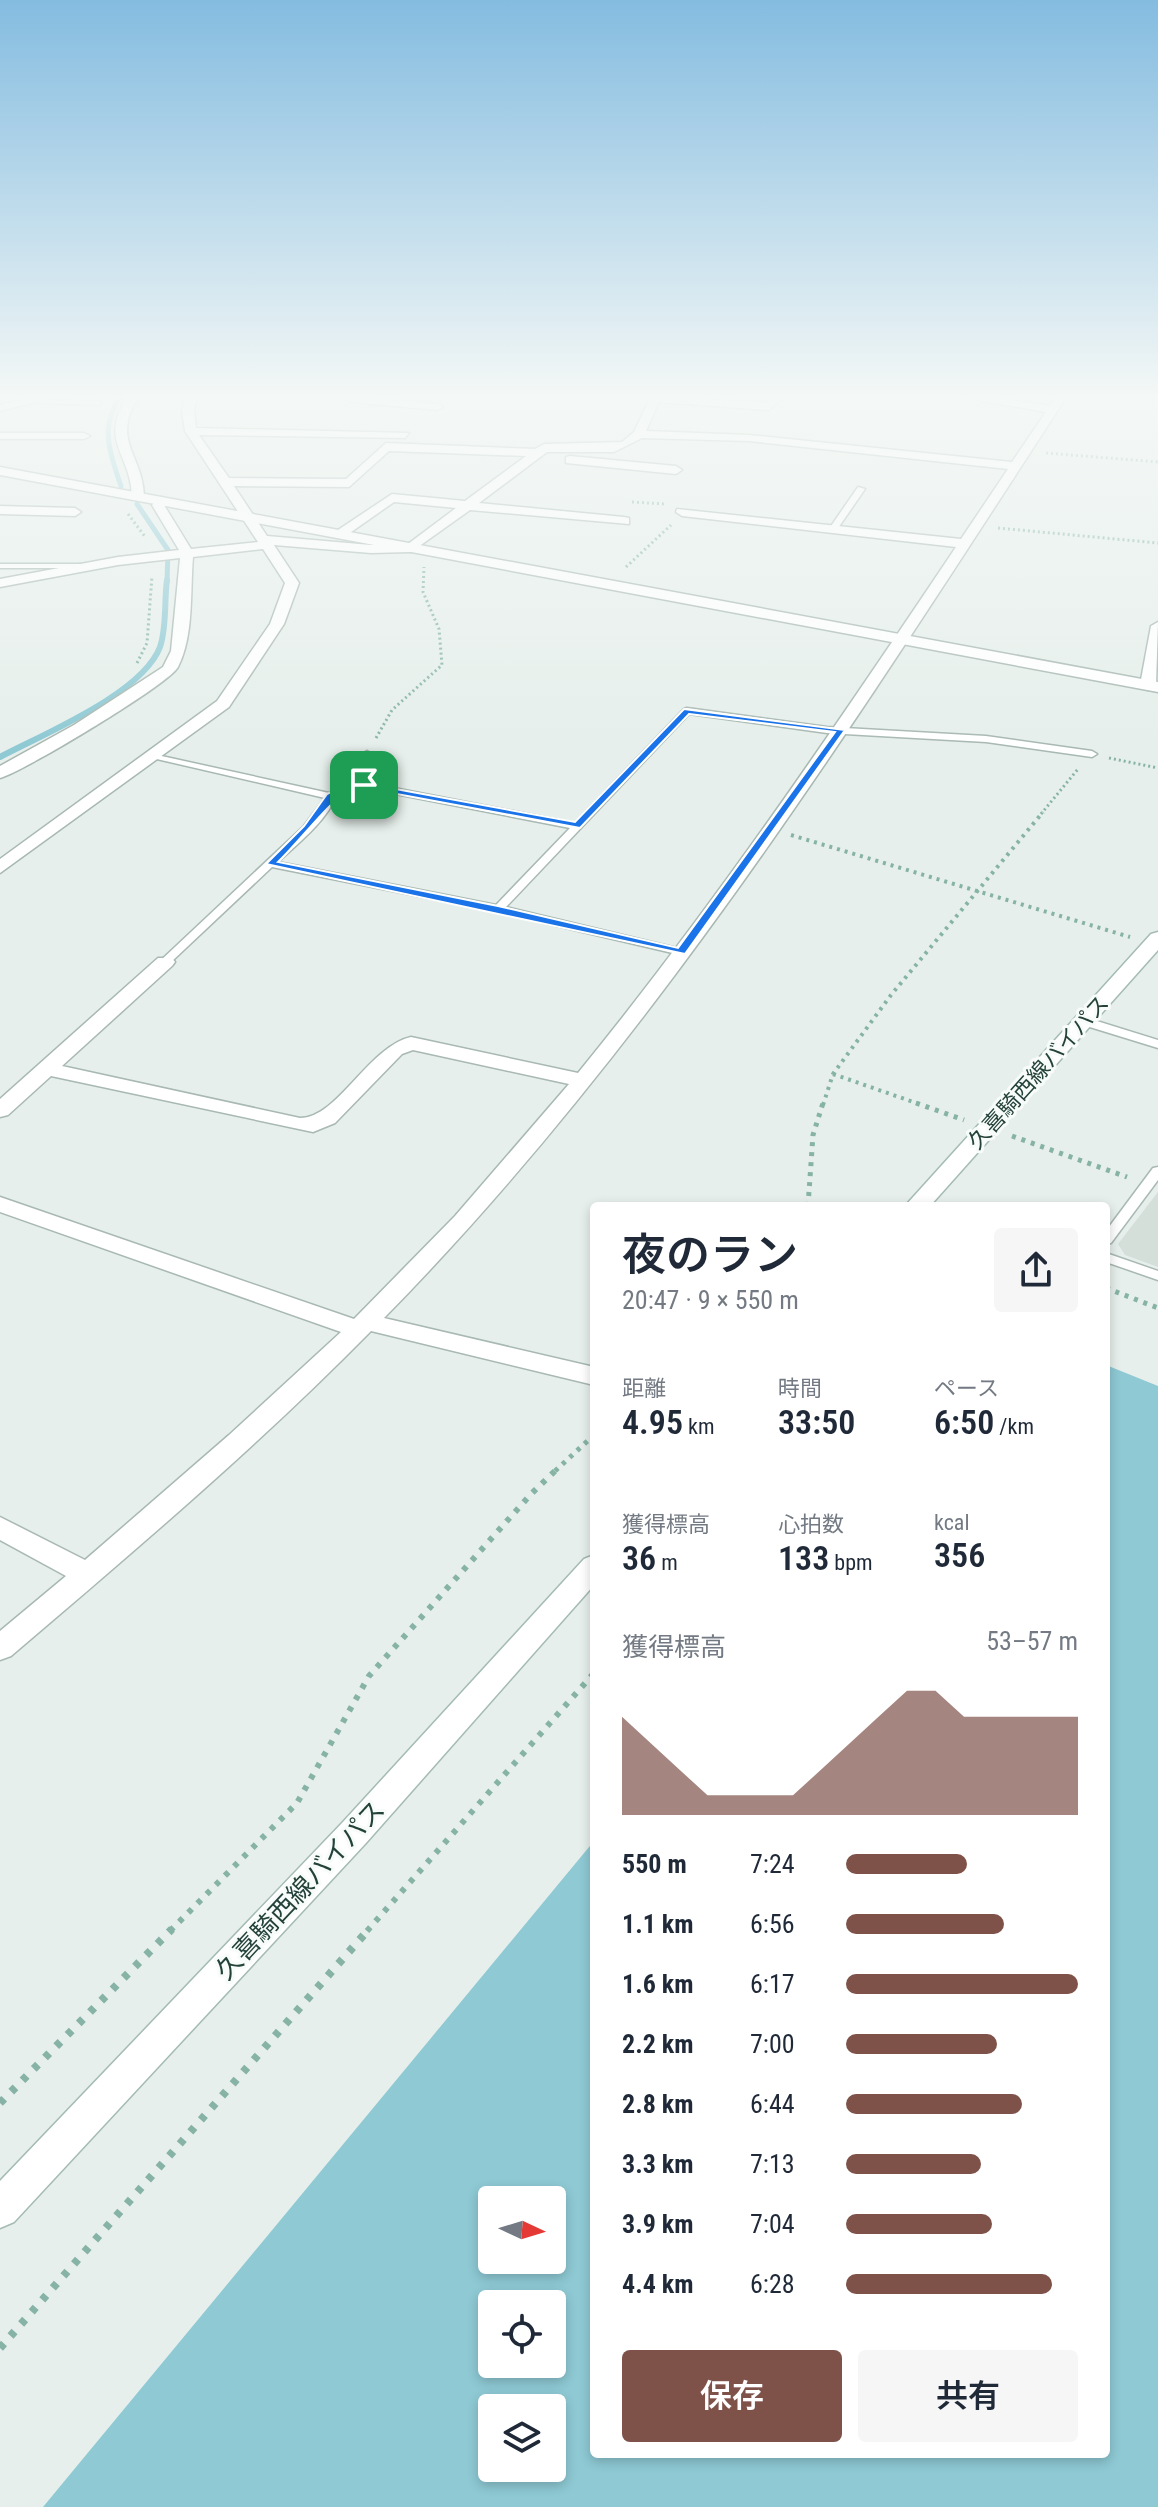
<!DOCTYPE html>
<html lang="ja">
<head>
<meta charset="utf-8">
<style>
	:root { --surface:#fff; --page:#f6f6f7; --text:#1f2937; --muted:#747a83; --accent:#7f5249 }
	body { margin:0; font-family:"Roboto Condensed","Noto Sans JP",sans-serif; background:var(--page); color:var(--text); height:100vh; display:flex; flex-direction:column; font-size:30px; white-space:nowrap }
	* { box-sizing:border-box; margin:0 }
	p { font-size:26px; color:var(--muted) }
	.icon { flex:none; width:44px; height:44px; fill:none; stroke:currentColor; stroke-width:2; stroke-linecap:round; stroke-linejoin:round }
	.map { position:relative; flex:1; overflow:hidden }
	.panel { position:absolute; left:590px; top:1202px; width:520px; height:1256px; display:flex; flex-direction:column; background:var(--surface); border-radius:8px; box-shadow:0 4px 12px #0003 }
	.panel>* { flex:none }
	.needle { width:52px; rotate:94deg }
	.controls { position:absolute; left:478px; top:2186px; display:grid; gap:16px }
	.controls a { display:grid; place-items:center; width:88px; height:88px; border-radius:8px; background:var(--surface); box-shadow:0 4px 12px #0003; font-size:40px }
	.pin { position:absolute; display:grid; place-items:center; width:68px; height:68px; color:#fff; margin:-34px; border-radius:16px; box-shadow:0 4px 12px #0006 }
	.round { display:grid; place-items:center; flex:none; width:84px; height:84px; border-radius:8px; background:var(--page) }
	.summary { display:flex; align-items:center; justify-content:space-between; height:136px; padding:0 32px }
	h1 { font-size:44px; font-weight:600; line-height:60px }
	.stats { display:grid; grid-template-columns:repeat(3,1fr); gap:12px; height:136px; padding:8px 32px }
	.stats div { display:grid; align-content:center }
	.stats b { font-size:34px; font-weight:600 }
	.stats small { font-size:22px; font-weight:400 }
	.stats p { font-size:22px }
	.chart { height:224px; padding:16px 32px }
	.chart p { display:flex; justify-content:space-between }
	.chart svg { width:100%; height:144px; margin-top:8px; fill:var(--accent); opacity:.7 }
	.cta { display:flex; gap:16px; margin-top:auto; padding:16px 32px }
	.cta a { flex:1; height:92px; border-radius:8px; background:var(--accent); color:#fff; font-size:32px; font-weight:600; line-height:92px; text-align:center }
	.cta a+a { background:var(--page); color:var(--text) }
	ul { padding:0 32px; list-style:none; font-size:26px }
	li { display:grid; grid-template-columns:128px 96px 1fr; align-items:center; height:60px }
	li i { height:20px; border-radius:10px; background:var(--accent) }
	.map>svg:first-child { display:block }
</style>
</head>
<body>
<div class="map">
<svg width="1158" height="2507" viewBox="0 0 1158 2507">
	<rect width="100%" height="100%" fill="#e6efeb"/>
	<path fill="#d4dfda" d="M1158,1192V1267L1125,1255L1118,1244Z"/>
	<path fill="#8ec9d4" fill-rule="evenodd" d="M1106,1365L1158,1386V2507H43L594,1841V2454H1106ZM492,2200H552V2260H492ZM492,2304H552V2364H492ZM492,2408H552V2468H492Z"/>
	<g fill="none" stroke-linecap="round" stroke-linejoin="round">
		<g stroke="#8ec9d4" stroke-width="5">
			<path d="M121,396C99,425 110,455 121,486"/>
			<path d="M137,504L168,550L167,582"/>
		</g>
		<path stroke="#8ec9d4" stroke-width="6" d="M0,757C43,734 142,694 160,647C167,627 164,601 167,580"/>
		<g stroke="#a8b8b2" stroke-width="3">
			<g id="service">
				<path d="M37,400L98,401L101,403L98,405L39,403Z"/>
				<path d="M858,487L865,489L836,531H830L829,529Z"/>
				<path d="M0,564H88L92,566L88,568H0Z"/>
				<path d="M687,708L827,727L986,736L1092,751L1097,754L1092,757L986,742L827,733L689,714L506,907L685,950V954L681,955L498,912L272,867L169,964L165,965L159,962L304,826L325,798L148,757V753L329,793L348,781L362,754L367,751L372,754L358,781L575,823L684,709ZM354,786L570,828L496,905L278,862C295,846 328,820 335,797Z"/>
				<path d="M1084,1017L1158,1040V1048L1080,1024V1018Z"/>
				<path d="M1158,1167V1180L1111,1243L1106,1244V1231L1153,1168Z"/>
				<path d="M1106,1253L1158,1271V1280L1106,1262Z"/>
			</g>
		</g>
		<g stroke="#a8b8b2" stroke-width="3">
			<g id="minor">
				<path d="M39,396H60L0,411V405Z"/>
				<path d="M128,396H139C110,441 143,454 144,496L138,500L132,496C131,454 98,441 128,396Z"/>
				<path d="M186,396H197L194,410L196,428L409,433L405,438L199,435L229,478L346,479L386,443L535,449L544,444L622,442L634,432L651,396L766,403L772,396H783L769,410L659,402L646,431L749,435L1012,462L1046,412L954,396H982L1050,406L1056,396H1067C860,714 654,1043 384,1318L594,1367V1385L371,1331C257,1447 133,1552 11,1656L0,1660V1631L66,1576L0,1540V1517L85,1560L229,1435L341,1332L0,1212V1197L354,1319L455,1216L569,1084L413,1050L402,1054L335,1123L313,1132L51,1076L8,1115L0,1117V1099L158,958H172L175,962L172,966L62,1066L300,1118C338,1118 368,1047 411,1037L578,1073C715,905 836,726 956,547L682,516L676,512L677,509L961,539L1008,469L749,441L642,438L614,452H547L479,503L624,517L629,518V524L470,510L411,552L371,553L274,545L299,583L284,624L229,707L0,873V859L217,701L270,624L285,583L263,549L193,557C190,592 194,636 178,667C169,684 23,772 0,778V766L74,725L163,667L171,651L180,558L118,565L0,587V579L118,557L179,550L152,505L161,497L167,501L164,505L191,549L258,542L185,431L182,410ZM389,451L526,456L465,501L392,494L332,534L344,537L394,502L456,508L408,544L371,545L267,536L234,486L349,487Z"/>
				<path d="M354,397L437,404L443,407L437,410L350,402Z"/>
				<path d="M0,433H84L90,436L84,439H0Z"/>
				<path d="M570,456L676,466L682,470L676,474L566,463V457Z"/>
				<path d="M0,506L75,508L81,512L75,516L0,514Z"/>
				<path d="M1158,622L1156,685L1148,690L1140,685L1151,626Z"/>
			</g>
		</g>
		<g stroke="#a8b8b2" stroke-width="3">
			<path id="tertiary" d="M0,467L1158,682V692L0,475Z"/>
		</g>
		<g stroke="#a4bbb3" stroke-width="3">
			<g id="secondary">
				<path d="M1158,932V950L930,1206H905L1151,934Z"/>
				<path d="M594,1555V1585L366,1843L14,2222L0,2228V2181L342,1823L584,1559Z"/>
			</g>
		</g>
		<g stroke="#86b3a5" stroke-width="3" stroke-dasharray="2 3" stroke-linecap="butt">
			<path d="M1046,453L1158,462"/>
			<path d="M632,502L666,504"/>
			<path d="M128,514L146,538"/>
			<path d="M998,528L1158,543"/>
			<path d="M626,567L671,525"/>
			<path d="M137,663L147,643L152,576"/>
			<path d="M376,738L392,710L442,665L439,629L423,592L424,567"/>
			<path d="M1109,758L1158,768"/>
			<path d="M1041,814L1078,769"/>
		</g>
		<g stroke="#86b3a5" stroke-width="4" stroke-dasharray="3 5" stroke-linecap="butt">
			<path d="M791,835L1130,937"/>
			<path d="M833,1074L922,1105"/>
			<path d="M823,1105L833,1074L891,995L1043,812"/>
		</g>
		<g stroke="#86b3a5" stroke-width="5" stroke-dasharray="4 6" stroke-linecap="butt">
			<path d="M916,1103L964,1120"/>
			<path d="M1012,1136L1127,1177"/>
			<path d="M808,1206L813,1135L823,1103"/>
			<path d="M1106,1288L1158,1308"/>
			<path d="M555,1471L594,1435"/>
		</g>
		<g stroke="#86b3a5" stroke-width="6" stroke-dasharray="5 8" stroke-linecap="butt">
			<path d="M170,1931L297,1803L369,1676L531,1494L557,1469"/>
			<path d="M367,1931L594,1673"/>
		</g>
		<g stroke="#86b3a5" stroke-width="8" stroke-dasharray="6 10" stroke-linecap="butt">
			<path d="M0,2103L172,1929"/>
			<path d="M0,2348L369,1929"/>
		</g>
		<use href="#service" fill="#fff" fill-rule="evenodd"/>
		<use href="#minor" fill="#fff" fill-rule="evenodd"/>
		<use href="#tertiary" fill="#fff" fill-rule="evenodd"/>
		<use href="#secondary" fill="#fff" fill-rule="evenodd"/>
	</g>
	<linearGradient id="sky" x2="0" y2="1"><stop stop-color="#84bce0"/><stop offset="0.53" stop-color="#f4f8f6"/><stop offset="1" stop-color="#f4f8f6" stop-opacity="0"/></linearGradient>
	<rect width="1158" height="747" fill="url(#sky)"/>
	<path fill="#1a73e8" stroke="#fff" stroke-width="2" fill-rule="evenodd" d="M684,709L845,730L685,954L266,864L304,826L327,794L352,781L575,822ZM689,714L835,732L678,948L498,906L278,862C301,840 329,801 354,786L580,828Z"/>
	<g text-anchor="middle" stroke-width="6" stroke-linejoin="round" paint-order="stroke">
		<g font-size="22" fill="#24423a" stroke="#f7fbf9">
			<text transform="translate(1038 1072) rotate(-48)" y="8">久喜騎西線バイパス</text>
		</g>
		<g font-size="26" fill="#24423a" stroke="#f7fbf9">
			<text transform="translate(300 1890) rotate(-47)" y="9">久喜騎西線バイパス</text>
		</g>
	</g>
</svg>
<div class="controls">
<a><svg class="needle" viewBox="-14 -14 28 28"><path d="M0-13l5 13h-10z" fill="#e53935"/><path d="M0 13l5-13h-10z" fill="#747a83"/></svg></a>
<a><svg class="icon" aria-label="locate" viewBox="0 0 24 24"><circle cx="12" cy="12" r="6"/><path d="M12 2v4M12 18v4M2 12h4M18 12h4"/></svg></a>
<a><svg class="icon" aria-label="layers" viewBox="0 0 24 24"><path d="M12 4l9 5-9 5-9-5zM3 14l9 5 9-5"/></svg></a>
</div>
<div class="pin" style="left:364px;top:785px;background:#1e9e55"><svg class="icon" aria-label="arrive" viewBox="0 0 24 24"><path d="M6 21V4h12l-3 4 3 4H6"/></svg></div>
<section class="panel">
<div class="summary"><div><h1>夜のラン</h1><p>20:47 · 9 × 550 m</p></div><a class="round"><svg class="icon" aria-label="share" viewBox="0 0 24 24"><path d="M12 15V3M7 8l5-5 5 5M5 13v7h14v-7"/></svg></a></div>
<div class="stats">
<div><p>距離</p><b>4.95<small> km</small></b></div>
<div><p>時間</p><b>33:50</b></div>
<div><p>ペース</p><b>6:50<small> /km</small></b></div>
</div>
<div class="stats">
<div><p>獲得標高</p><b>36<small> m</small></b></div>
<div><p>心拍数</p><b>133<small> bpm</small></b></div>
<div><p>kcal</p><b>356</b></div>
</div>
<div class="chart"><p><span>獲得標高</span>53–57 m</p>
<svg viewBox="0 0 160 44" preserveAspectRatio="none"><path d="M0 44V14L10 22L20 30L30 38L40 38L50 38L60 38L70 30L80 22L90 14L100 6L110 6L120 14L130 14L140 14L150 14L160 14V44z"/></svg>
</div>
<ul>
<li><b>550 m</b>7:24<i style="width:52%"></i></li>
<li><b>1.1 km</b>6:56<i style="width:68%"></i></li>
<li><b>1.6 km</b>6:17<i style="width:100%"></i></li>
<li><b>2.2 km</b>7:00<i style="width:65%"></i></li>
<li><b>2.8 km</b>6:44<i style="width:76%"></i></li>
<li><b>3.3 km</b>7:13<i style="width:58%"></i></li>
<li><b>3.9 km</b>7:04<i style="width:63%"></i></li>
<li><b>4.4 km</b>6:28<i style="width:89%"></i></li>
</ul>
<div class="cta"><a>保存</a><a>共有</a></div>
</section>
</div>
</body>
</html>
